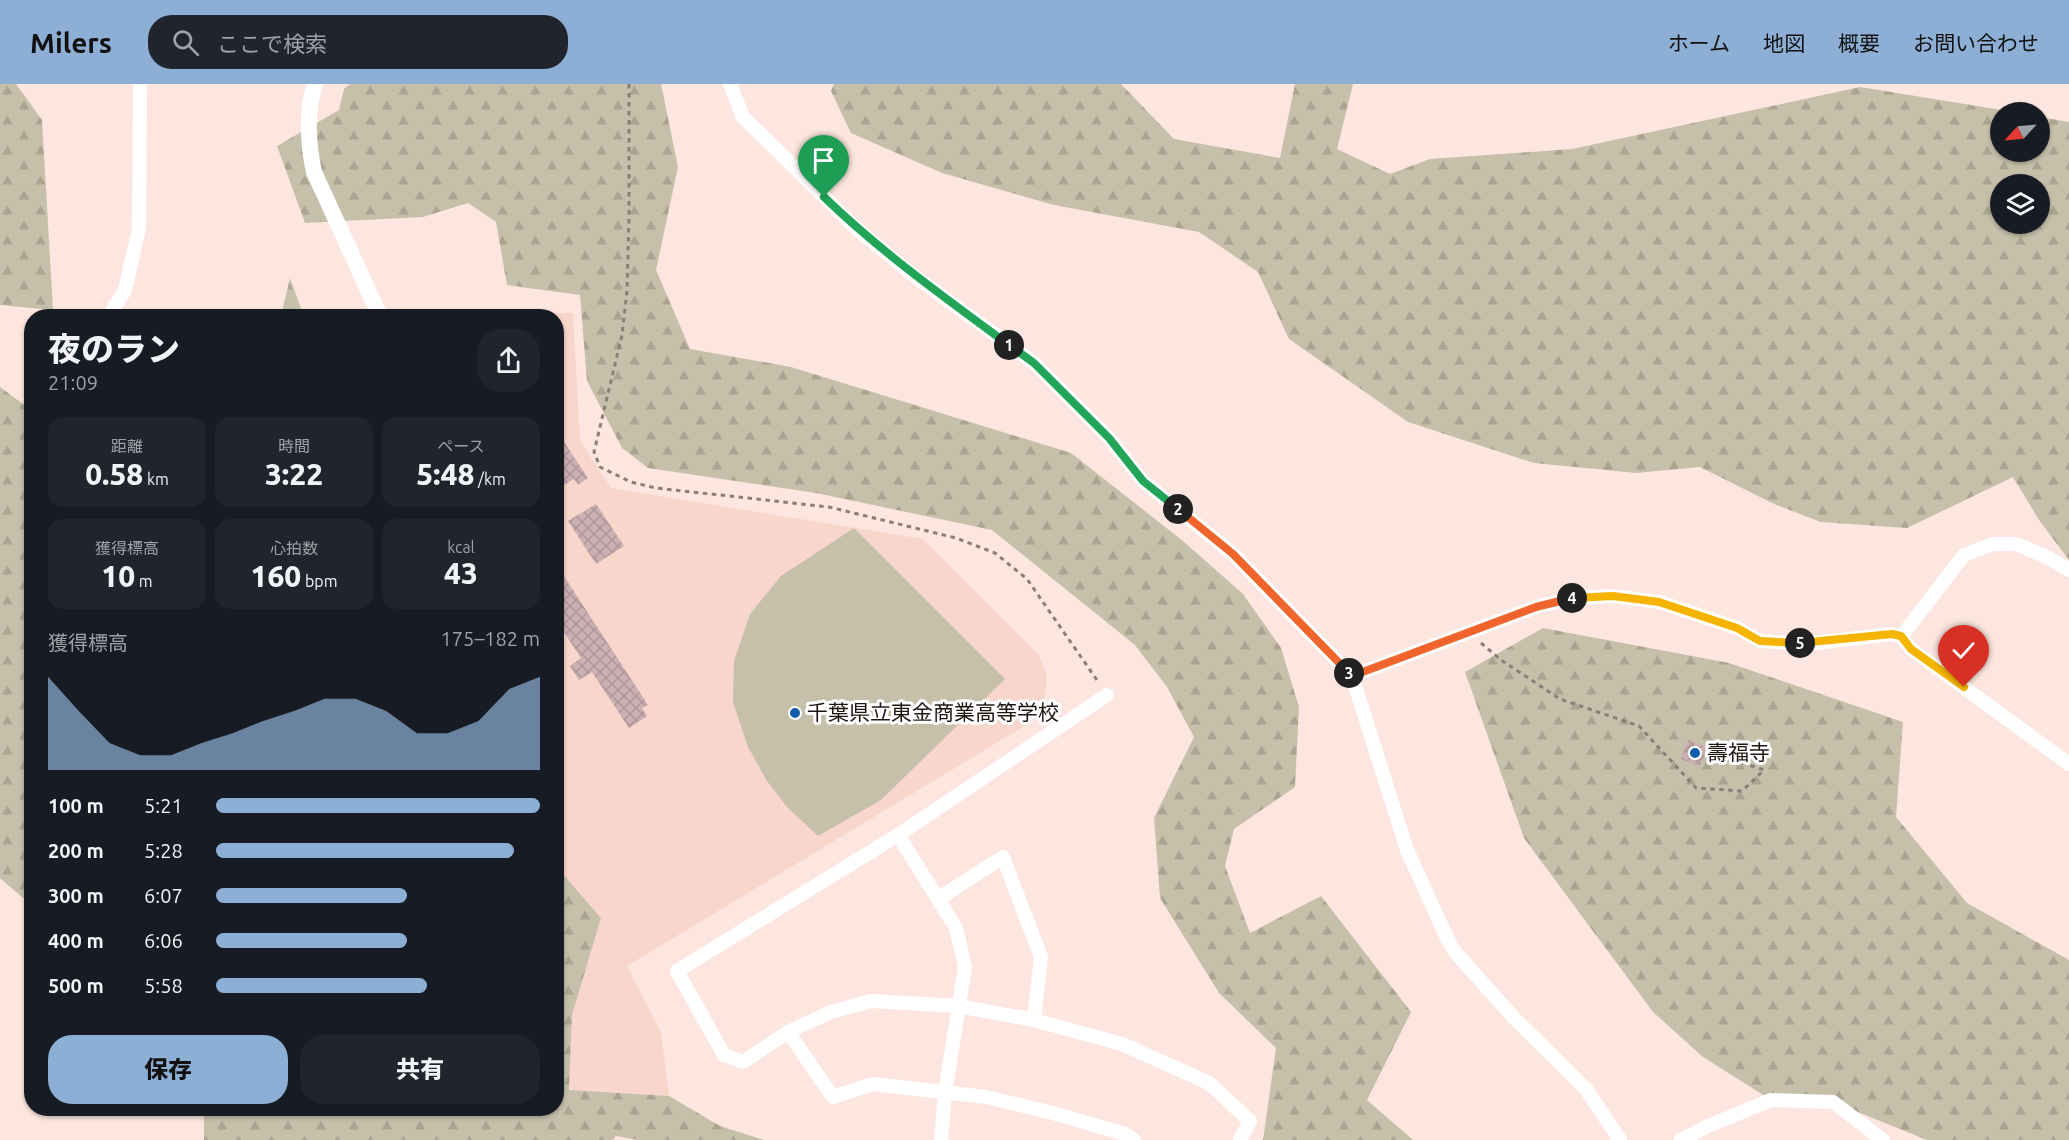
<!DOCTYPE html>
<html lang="ja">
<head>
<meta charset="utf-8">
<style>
	:root { --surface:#171b24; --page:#20242c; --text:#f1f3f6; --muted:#9ea1a6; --accent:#8eafd5 }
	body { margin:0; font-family:Ubuntu,"Noto Sans JP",sans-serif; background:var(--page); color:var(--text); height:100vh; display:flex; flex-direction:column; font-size:22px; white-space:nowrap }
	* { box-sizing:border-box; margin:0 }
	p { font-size:20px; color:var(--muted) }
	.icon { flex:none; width:33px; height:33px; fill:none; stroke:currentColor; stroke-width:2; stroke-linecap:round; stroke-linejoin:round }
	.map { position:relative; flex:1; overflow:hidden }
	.sheet { position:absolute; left:24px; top:225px; width:540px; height:807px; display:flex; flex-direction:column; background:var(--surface); border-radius:24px; box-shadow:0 2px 4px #0004 }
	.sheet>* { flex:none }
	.needle { width:39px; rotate:244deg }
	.fabs { position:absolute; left:1990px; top:18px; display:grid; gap:12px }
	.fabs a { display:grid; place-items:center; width:60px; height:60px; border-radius:50%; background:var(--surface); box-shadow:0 2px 4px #0004; font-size:30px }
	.pin { position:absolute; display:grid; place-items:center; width:51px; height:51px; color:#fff; margin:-62px -26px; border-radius:50% 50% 50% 0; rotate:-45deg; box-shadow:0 0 6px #0007 }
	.pin .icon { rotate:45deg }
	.km { position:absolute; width:30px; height:30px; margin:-15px; border-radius:50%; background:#222; color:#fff; font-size:16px; line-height:30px; text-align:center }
	.round { display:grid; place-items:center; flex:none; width:63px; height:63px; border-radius:24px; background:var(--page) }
	.head { display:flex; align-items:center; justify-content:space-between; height:102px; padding:0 24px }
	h1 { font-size:33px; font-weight:800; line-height:45px }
	.metrics { display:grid; grid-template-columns:repeat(3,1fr); gap:9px; height:102px; padding:6px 24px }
	.metrics div { display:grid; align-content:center; border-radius:15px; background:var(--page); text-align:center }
	.metrics b { font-size:30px; font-weight:800 }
	.metrics small { font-size:16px; font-weight:400 }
	.metrics p { font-size:16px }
	.chart { height:168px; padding:12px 24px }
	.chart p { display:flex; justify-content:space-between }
	.chart svg { width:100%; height:108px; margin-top:6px; fill:var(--accent); opacity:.7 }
	.action { display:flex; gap:12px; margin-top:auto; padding:12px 24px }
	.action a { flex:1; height:69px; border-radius:24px; background:var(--accent); color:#111; font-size:24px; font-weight:800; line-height:69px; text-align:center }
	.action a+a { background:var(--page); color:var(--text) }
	ul { padding:0 24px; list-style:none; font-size:20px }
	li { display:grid; grid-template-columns:96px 72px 1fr; align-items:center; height:45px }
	li i { height:15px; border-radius:8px; background:var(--accent) }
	header { display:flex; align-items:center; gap:36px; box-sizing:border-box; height:84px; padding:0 30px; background:var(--accent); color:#111 }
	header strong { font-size:28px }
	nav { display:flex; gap:33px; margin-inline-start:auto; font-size:21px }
	.search { width:420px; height:54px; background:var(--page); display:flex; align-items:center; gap:15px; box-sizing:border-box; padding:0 21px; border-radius:24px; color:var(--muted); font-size:22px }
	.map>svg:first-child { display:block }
</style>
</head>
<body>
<header>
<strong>Milers</strong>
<div class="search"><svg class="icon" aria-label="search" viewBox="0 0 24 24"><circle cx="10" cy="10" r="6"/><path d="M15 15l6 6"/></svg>ここで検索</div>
<nav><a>ホーム</a><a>地図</a><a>概要</a><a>お問い合わせ</a></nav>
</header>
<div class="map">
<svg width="2069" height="1056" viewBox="0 0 2069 1056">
	<defs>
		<pattern id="forest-firs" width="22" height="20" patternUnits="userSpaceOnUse" patternTransform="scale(1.5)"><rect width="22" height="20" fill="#c6c0aa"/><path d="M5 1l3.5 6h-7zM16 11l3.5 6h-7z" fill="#aaa491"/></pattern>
		<pattern id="building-cross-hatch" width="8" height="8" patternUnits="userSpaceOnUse" patternTransform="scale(1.5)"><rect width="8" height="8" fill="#cbb0b3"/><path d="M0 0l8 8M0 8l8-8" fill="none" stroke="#ae9699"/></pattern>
	</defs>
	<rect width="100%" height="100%" fill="#fce6df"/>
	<path fill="#f9d6cb" d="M484,229H573L580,357L611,404L923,455L1039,571L1047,593L1044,615L1023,643L627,882L661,948L669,1012L569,1007L572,931L601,834L557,783L556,232H483Z"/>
	<path fill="#c6c0aa" d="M854,444L1005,595L881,716L818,752L787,723L767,697L748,663L733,618L734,577L750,530L781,492Z"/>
	<g fill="url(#forest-firs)" fill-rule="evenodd">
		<path d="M0,0H16L42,36L53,226L0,221Z"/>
		<path d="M350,0H661L678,83L656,186L690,265L791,283L1071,369L1183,457L1243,510L1281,564L1299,623L1295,703L1234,745L1225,782L1250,849L1321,812L1411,928L1367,1016L1413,1056H1263L1276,964L1219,909L1160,814L1154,734L1194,653L1167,603L1135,561L992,446L816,409L648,384L622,364L587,297L580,211L507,201L496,138L468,119L423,133L305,139L277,62L339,26L344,5Z"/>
		<path d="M834,0H1121L1174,55L1280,74L1295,0H1353L1337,65L1390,90L1430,75L1572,65L1860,3L2014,28H2001V68H2040V33L2069,38V476L2039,436L2013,393L1907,444L1821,438L1774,420L1700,383L1636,389L1534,379L1408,338L1289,255L1258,188L1199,148L1054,121L942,89L851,49L831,7ZM2001,100H2040V140H2001Z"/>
		<path d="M290,194L303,230L304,232H281Z"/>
		<path d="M0,303L31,326L32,543L29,559L32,575L31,821L0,794Z"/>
		<path d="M1543,544L1729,579L1903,638L1896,733L1967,819L2069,876V1056H1927L1833,1018L1771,1016L1703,973L1653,928L1524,754L1465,588Z"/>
		<path d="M557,783L601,834L572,931L569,1006L669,1012L720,1042L764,1056H638L616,1052L613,1056H204V1025L556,1024Z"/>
	</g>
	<g fill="url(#building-cross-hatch)">
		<path d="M556,346L588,394L578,401L574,395L556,406Z"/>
		<path d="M596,420L624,462L596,480L568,437Z"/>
		<path d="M556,480L648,621L642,624L647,632L629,644L592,588L579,596L570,582L581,574L556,536Z"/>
		<path d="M1688,656L1708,664L1700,682L1681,675Z"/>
	</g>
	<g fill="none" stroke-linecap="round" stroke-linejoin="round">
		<g stroke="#8c7d78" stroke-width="3" stroke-dasharray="4.5 4.5" stroke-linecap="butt">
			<path d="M629,0V132L627,207L622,251L594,368L600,383L631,398L656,404L829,423L956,454L995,469L1027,495L1099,599"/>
			<path d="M1481,559L1501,576L1560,615L1639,642L1696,704L1742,707L1764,686L1716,670"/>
		</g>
		<g stroke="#fff" stroke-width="14">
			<path d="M730,0L743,33L857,145L917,194L1034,279L1109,354L1143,397L1233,470L1352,592L1407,766L1448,856L1455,868L1514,934L1586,1005L1620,1056"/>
			<path d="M109,232L125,206L139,145L140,0"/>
			<path d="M1901,553L1964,471L1993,460H2016L2049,474L2069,486"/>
			<path d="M1352,592L1536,523L1572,514L1613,512L1659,518L1737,544L1760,557L1808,560L1892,550L1901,553L1911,565L2069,680"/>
			<path d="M1107,611L898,751L677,887L724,971L743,978L788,948L831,928L871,917L958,922L1034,936L1122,960L1209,999L1250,1037L1240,1056"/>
			<path d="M898,751L956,844L965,883L945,1009L941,1056"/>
			<path d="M938,815L1003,773L1041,873L1034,936"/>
			<path d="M788,948L833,1013L873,1000L986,1013L1053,1029L1125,1050L1134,1056"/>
			<path d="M1681,1056L1708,1042L1771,1016L1833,1018L1883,1056"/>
		</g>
		<path stroke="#fff" stroke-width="16" d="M315,0C306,26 308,61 314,88L380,232"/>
	</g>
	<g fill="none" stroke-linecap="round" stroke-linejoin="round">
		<g stroke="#fff" stroke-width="12">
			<path id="split-1" d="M824,113C881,168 945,214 1009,261"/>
		</g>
		<g stroke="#fff" stroke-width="12">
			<path id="split-2" d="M1009,261L1034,279L1109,354L1143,397L1178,425"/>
		</g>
		<g stroke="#fff" stroke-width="12">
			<path id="split-3" d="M1178,425L1233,470L1349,589"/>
		</g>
		<g stroke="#fff" stroke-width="12">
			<path id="split-4" d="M1349,589L1352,592L1536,523L1572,514"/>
		</g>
		<g stroke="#fff" stroke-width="12">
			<path id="split-5" d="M1572,514L1613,512L1659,518L1737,544L1760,557L1800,559"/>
		</g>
		<g stroke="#fff" stroke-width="12">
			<path id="split-6" d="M1800,559L1892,550L1901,552L1911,565L1964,603"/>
		</g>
		<use href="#split-1" stroke="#22a559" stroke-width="8"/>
		<use href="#split-2" stroke="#22a559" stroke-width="8"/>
		<use href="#split-3" stroke="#f0652b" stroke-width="8"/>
		<use href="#split-4" stroke="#f0652b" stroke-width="8"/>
		<use href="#split-5" stroke="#f5b400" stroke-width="8"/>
		<use href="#split-6" stroke="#f5b400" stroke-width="8"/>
	</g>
	<g fill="#145cac" stroke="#fff" stroke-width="2">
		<circle cx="795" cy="629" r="6"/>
		<circle cx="1695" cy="669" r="6"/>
	</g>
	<g text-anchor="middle" stroke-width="6" stroke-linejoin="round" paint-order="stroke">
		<g font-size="21" fill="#1e1512" stroke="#fff" text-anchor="start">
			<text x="807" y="636">千葉県立東金商業高等学校</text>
			<text x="1707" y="676">壽福寺</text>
		</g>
	</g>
</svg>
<div class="fabs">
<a><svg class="needle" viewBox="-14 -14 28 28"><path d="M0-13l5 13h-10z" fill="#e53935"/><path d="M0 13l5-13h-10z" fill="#9ea1a6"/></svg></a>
<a><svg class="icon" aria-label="layers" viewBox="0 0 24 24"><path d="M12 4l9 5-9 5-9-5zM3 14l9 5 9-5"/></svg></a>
</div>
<div class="pin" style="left:824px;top:113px;background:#1e9e55"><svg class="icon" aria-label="arrive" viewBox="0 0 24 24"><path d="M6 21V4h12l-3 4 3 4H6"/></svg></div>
<div class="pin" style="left:1964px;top:603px;background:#d93025"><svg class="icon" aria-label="check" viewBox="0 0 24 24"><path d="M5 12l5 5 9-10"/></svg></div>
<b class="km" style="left:1009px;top:261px">1</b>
<b class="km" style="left:1178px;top:425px">2</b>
<b class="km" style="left:1349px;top:589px">3</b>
<b class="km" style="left:1572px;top:514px">4</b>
<b class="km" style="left:1800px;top:559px">5</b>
<section class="sheet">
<div class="head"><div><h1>夜のラン</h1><p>21:09</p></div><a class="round"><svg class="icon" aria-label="share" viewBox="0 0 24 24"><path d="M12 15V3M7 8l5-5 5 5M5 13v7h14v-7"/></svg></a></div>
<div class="metrics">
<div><p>距離</p><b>0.58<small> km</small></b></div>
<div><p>時間</p><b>3:22</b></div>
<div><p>ペース</p><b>5:48<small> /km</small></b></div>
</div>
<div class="metrics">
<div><p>獲得標高</p><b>10<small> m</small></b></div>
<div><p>心拍数</p><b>160<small> bpm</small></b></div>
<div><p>kcal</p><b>43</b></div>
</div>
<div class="chart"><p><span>獲得標高</span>175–182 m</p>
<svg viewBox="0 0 160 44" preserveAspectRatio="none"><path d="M0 44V6L10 20L20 33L30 38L40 38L50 33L60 29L70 24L80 20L90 15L100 15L110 20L120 29L130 29L140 24L150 11L160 6V44z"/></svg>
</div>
<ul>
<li><b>100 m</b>5:21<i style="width:100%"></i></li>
<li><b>200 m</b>5:28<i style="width:92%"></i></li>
<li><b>300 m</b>6:07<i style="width:59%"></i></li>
<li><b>400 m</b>6:06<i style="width:59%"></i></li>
<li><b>500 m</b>5:58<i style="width:65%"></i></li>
</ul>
<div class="action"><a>保存</a><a>共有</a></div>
</section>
</div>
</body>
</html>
